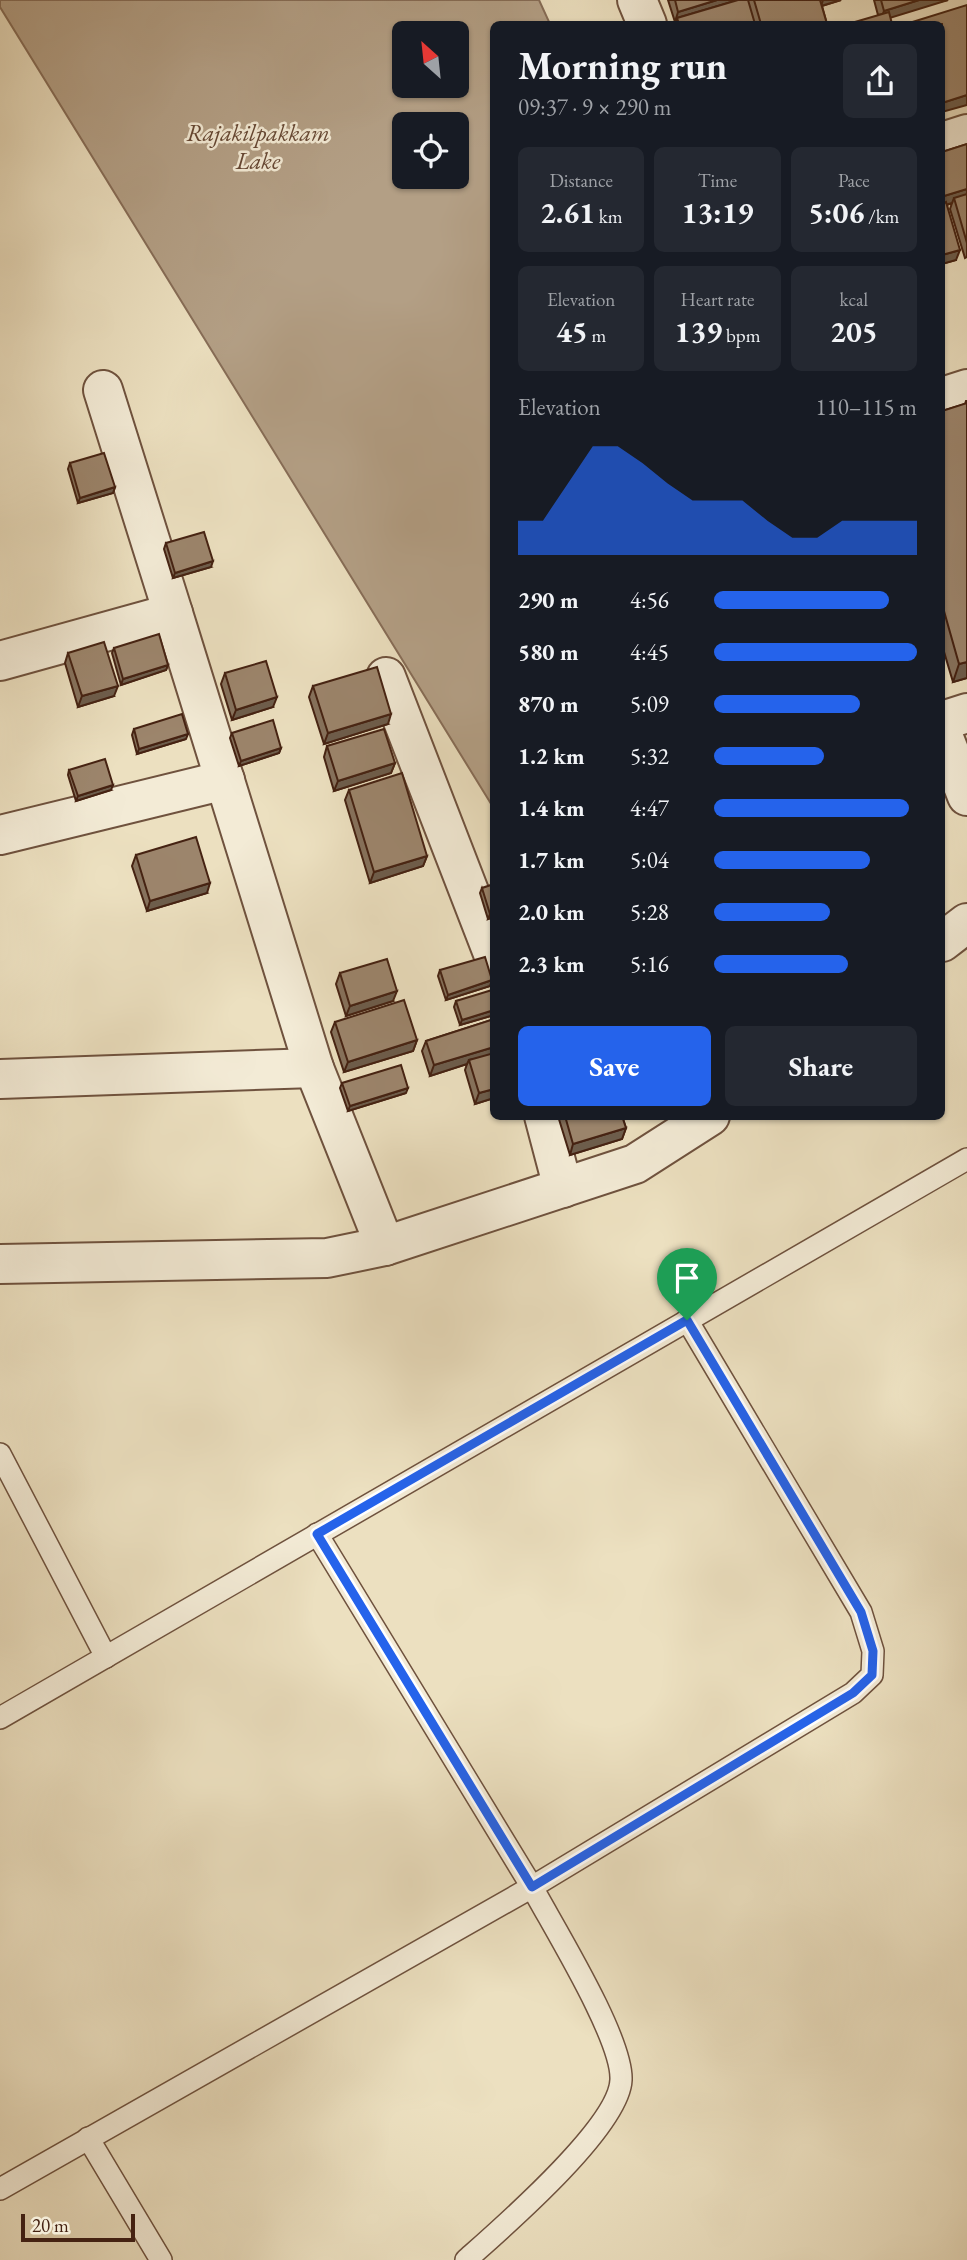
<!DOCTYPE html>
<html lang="en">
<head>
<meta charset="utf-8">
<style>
	:root { --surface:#171b24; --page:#242831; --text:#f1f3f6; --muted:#9ea1a6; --accent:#2563eb }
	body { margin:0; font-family:"EB Garamond",serif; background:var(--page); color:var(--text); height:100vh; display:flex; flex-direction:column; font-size:26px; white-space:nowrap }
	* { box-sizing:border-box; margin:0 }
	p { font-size:23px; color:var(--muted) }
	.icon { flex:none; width:38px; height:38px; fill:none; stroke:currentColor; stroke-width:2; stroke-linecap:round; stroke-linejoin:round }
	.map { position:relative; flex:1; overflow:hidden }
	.sheet { position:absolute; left:490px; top:21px; width:455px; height:1099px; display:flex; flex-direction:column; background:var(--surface); border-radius:10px; box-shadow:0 2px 5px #0004 }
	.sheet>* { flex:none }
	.needle { width:46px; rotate:333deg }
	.fabs { position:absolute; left:392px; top:21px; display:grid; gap:14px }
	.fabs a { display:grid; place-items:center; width:77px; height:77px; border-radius:10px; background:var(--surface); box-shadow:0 2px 5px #0004; font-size:35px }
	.scale { position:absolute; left:21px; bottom:18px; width:114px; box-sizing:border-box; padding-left:7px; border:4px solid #452212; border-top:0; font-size:19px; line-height:24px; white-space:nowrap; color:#452212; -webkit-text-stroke:5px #f3ebd6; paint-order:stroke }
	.pin { position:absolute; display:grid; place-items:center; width:60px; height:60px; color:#fff; margin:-72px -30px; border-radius:50% 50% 50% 0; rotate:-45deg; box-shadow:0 0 7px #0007 }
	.pin .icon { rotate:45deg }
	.round { display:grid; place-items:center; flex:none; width:74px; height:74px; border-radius:10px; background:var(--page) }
	.headline { display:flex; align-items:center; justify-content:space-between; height:119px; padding:0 28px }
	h1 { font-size:38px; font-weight:700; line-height:52px }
	.stats { display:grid; grid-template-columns:repeat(3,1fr); gap:10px; height:119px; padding:7px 28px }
	.stats div { display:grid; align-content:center; border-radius:10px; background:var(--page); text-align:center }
	.stats b { font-size:30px; font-weight:700 }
	.stats small { font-size:19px; font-weight:400 }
	.stats p { font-size:19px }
	.chart { height:196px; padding:14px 28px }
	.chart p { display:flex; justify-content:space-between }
	.chart svg { width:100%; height:126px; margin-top:7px; fill:var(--accent); opacity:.7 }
	.action { display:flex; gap:14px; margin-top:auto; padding:14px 28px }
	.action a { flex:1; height:80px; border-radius:10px; background:var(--accent); color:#fff; font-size:28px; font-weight:700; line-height:80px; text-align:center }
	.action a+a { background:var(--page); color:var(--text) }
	ul { padding:0 28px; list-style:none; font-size:23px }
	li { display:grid; grid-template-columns:112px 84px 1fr; align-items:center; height:52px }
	li i { height:18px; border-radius:9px; background:var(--accent) }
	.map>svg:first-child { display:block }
</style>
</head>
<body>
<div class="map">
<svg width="967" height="2260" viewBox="0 0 967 2260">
	<rect width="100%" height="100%" fill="#ece0c0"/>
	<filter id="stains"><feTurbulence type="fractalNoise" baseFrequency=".00286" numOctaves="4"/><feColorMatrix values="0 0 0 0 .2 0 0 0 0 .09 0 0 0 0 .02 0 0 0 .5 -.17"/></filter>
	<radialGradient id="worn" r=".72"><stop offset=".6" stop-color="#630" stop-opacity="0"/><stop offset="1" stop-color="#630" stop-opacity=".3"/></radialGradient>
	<path fill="#b39f85" stroke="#876d57" stroke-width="2" fill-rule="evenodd" d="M0,0H539L550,24H494L493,807L0,7ZM404,33H457V86H404ZM404,124H457V177H404Z"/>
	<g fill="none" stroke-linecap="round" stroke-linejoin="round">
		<g stroke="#6f523e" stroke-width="24">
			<g id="service">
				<path d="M0,1454L106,1657"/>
				<path d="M0,1718L967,1159"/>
				<path d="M88,2138L161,2260"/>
				<path d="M0,2189L532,1887L317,1534"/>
				<path d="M466,2260C502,2228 619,2127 621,2080C623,2039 554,1928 532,1887L853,1693L872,1675L873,1651L861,1612L687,1320"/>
			</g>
		</g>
		<g stroke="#6f523e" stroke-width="42">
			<g id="minor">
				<path d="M942,142L967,134"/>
				<path d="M103,390L173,613"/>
				<path d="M942,397L967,389"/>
				<path d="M0,661L173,613L314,1068L385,1246"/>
				<path d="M386,677L494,956"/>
				<path d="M942,721L967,713"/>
				<path d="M0,835L225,780"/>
				<path d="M942,942L967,923"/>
				<path d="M0,1079L314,1068"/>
				<path d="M544,1116L563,1188"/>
				<path d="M0,1264L327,1258L385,1246L635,1164L710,1116"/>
			</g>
		</g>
		<g stroke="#6f523e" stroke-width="42">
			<g id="tertiary">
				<path d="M637,0L647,24"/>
				<path d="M942,733L967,796"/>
			</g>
		</g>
		<use href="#service" stroke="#f3ebd6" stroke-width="21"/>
		<use href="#minor" stroke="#f3ebd6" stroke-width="38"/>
		<use href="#tertiary" stroke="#f3ebd6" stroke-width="38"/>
	</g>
	<g fill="#86725d" stroke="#452212" stroke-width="2">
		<path d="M668,0H841L822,6L827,24H675L676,22H675Z"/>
		<path d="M874,0H948L878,15Z"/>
		<path d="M967,144V257L965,258L950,209L952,203L947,205L956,260L942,264V152Z"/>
		<path d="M966,401H967V678L953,682L942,645V411L965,404Z"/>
		<path d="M70,463L115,487L113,493L78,503L68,469Z"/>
		<path d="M166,543L211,567L173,578L164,549Z"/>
		<path d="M114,648L168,665L166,670L121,685L112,653Z"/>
		<path d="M68,653L114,696L78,707L65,663Z"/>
		<path d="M225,673L273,707L232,720L221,684Z"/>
		<path d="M313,686L388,724L324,744L309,697Z"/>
		<path d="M134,729L186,739L137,754L132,735Z"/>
		<path d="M232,733L281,748L279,753L239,766L230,738Z"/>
		<path d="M327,746L395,763L391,773L334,791L324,757Z"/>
		<path d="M69,770L111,790L76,801L68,775Z"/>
		<path d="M349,790L427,856L423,866L370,883L345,800Z"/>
		<path d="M136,855L207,893L147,911L132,866Z"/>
		<path d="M482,888L494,917L488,919L480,893Z"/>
		<path d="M440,970L492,980L490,986L446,1000L438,976Z"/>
		<path d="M340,973L393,1001L346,1016L336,984Z"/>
		<path d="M494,996V1015L460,1025L454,1007L456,1001Z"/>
		<path d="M494,1019V1098L475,1104L465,1070L467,1064L430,1076L422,1051L426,1041Z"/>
		<path d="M335,1022L417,1040L413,1051L344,1072L331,1032Z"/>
		<path d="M342,1083L406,1093L348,1111L340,1088Z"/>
		<path d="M558,1116H622L626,1128L622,1139L570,1155Z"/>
	</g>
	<g fill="#6d5d4c" stroke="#452212" stroke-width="2">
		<path d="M717,0H738L677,18L676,22H675L678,12Z"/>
		<path d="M823,0H841L821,6Z"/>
		<path d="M919,0H948L880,21L884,11Z"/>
		<path d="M967,95V105L942,112V103Z"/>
		<path d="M967,189V199L954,198L952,203L942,206L944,196Z"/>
		<path d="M960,250L956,260L942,264V255Z"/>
		<path d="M115,487L113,493L78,503L80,498Z"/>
		<path d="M213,561L211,567L173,578L175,573Z"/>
		<path d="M967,662V678L953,682L959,664Z"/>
		<path d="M168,665L166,670L121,685L123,679Z"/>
		<path d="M118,686L114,696L78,707L82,696Z"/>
		<path d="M277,697L273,707L232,720L236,710Z"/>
		<path d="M391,714L388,724L324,744L328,733Z"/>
		<path d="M188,734L186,739L137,754L139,749Z"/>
		<path d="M281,748L279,753L239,766L241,761Z"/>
		<path d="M395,763L391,773L334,791L338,781Z"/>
		<path d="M113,785L111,790L76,801L78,796Z"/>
		<path d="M427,856L423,866L370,883L374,872Z"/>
		<path d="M210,883L207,893L147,911L150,901Z"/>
		<path d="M494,913V917L488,919L490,914Z"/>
		<path d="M492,980L490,986L446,1000L448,995Z"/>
		<path d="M397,991L393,1001L346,1016L350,1006Z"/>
		<path d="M494,1010V1015L460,1025L462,1020Z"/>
		<path d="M417,1040L413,1051L344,1072L348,1062Z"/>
		<path d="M494,1047V1056L469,1060L467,1064L430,1076L434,1065Z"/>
		<path d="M408,1088L406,1093L348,1111L350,1106Z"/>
		<path d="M494,1089V1098L475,1104L479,1093Z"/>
		<path d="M626,1128L622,1139L570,1155L573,1144Z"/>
	</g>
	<g fill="#9c856c" stroke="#452212" stroke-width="2">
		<path d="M675,0H717L678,12Z"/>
		<path d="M738,0H748L755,24H679L677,18Z"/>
		<path d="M754,0H820L827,24H761Z"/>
		<path d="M881,0H919L884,11Z"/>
		<path d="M967,5V95L942,103V24H906Z"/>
		<path d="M889,12L892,24H848Z"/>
		<path d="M967,144V189L944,196L942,187V152Z"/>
		<path d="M967,194V243L954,198Z"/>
		<path d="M946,202L960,250L942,255V204Z"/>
		<path d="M967,403V662L959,664L942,604V411Z"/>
		<path d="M104,453L115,487L80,498L70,463Z"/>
		<path d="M204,532L213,561L175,573L166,543Z"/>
		<path d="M159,634L168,665L123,679L114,648Z"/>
		<path d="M104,642L118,686L82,696L68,653Z"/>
		<path d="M266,661L277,697L236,710L225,673Z"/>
		<path d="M377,667L391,714L328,733L313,686Z"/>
		<path d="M182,714L188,734L139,749L134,729Z"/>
		<path d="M273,720L281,748L241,761L232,733Z"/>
		<path d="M384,729L395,763L338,781L327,746Z"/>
		<path d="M105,759L113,785L78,796L69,770Z"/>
		<path d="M402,773L427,856L374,872L349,790Z"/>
		<path d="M196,837L210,883L150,901L136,855Z"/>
		<path d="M494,884V913L490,914L482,888Z"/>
		<path d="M485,957L492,980L448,995L440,970Z"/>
		<path d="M387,959L397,991L350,1006L340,973Z"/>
		<path d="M492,990L494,996V1010L462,1020L456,1001Z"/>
		<path d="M404,1000L417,1040L348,1062L335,1022Z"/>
		<path d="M494,1019V1047L434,1065L426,1041Z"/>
		<path d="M494,1053V1089L479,1093L469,1060Z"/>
		<path d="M401,1065L408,1088L350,1106L342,1083Z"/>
		<path d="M565,1116H622L626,1128L573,1144Z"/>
	</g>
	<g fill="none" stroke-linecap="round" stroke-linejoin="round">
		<g stroke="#fff" stroke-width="14">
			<path id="route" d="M687,1320L861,1612L873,1651L872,1675L853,1693L532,1887L317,1534Z"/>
		</g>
		<use href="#route" stroke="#2563eb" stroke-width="9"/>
	</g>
	<g text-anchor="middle" stroke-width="5" stroke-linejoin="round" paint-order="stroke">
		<g font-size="24" font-style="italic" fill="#664834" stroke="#f3ebd6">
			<text x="258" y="141">Rajakilpakkam<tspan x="258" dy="28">Lake</tspan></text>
		</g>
	</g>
	<rect width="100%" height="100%" filter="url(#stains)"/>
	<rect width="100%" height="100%" fill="url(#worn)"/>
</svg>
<div class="fabs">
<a><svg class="needle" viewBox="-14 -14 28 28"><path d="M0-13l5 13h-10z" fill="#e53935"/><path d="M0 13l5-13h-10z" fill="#9ea1a6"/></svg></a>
<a><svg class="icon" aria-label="locate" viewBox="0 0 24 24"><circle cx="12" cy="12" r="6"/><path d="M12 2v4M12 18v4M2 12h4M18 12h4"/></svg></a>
</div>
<div class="scale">20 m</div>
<div class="pin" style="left:687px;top:1320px;background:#1e9e55"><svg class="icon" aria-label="arrive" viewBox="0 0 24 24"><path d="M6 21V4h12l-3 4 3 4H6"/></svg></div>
<section class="sheet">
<div class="headline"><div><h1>Morning run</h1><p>09:37 · 9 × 290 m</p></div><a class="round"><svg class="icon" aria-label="share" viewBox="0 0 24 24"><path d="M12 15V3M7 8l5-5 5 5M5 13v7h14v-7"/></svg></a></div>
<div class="stats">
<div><p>Distance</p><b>2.61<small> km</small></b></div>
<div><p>Time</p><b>13:19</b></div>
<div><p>Pace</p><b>5:06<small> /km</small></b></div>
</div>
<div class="stats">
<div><p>Elevation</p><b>45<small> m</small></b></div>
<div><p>Heart rate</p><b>139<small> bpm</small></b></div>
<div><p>kcal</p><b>205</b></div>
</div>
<div class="chart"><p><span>Elevation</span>110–115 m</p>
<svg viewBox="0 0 160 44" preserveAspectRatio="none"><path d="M0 44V32L10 32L20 19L30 6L40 6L50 12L60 19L70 25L80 25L90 25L100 32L110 38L120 38L130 32L140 32L150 32L160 32V44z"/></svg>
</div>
<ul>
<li><b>290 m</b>4:56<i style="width:86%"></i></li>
<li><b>580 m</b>4:45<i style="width:100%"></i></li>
<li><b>870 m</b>5:09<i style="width:72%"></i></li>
<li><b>1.2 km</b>5:32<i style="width:54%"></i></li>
<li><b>1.4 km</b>4:47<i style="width:96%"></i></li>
<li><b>1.7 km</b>5:04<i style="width:77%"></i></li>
<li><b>2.0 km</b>5:28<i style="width:57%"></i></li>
<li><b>2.3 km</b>5:16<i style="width:66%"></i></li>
</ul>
<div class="action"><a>Save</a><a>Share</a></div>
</section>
</div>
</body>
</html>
